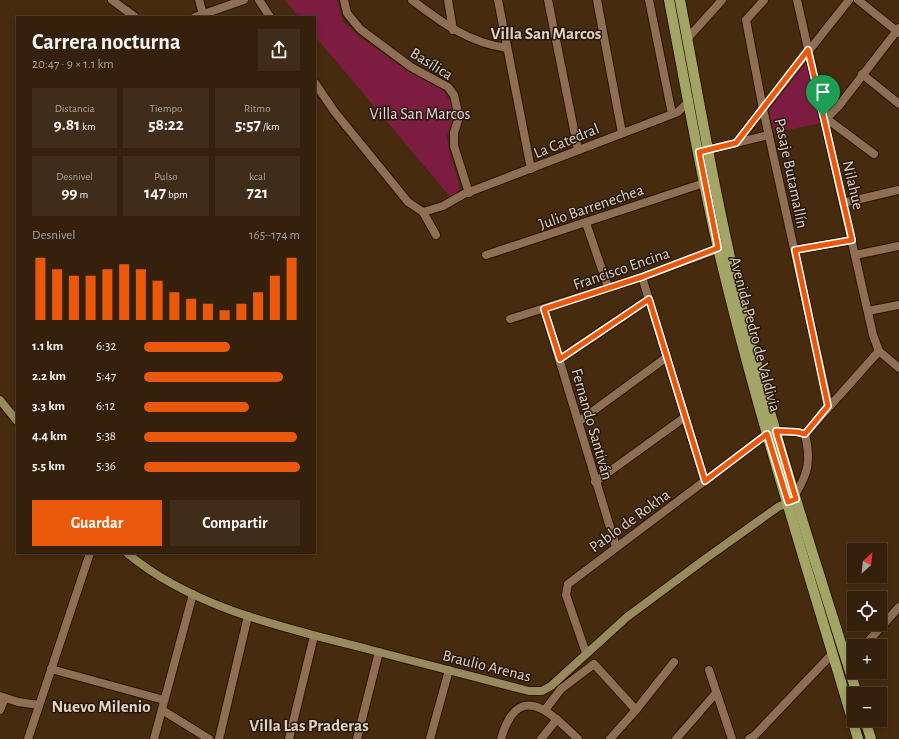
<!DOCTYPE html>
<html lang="es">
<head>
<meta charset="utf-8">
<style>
	:root { --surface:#35200b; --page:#402d19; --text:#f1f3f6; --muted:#aaa39d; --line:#4f3e2c; --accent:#ea580c }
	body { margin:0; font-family:"Alegreya Sans",sans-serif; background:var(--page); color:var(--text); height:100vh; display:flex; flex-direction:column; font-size:15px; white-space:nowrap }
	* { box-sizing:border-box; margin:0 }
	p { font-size:13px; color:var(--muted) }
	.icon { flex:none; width:22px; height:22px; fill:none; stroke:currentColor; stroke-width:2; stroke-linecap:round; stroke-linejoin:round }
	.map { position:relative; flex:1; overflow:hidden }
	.panel { position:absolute; left:16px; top:16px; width:300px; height:538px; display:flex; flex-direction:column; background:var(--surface); border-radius:0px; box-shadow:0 2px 6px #0003,0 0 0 1px var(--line) }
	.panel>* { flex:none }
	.needle { width:26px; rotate:27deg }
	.fabs { position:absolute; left:847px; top:543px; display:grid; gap:8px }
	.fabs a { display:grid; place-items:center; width:40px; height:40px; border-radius:0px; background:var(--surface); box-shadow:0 2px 6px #0003,0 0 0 1px var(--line); font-size:20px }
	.pin { position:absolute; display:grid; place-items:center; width:34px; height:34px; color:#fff; margin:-41px -17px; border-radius:50% 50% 50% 0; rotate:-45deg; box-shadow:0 0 4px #0007 }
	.pin .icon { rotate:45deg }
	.round { display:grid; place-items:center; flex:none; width:42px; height:42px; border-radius:0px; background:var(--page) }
	.headline { display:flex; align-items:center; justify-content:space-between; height:68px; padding:0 16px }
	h1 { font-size:22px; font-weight:600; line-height:30px }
	.figures { display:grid; grid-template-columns:repeat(3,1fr); gap:6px; height:68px; padding:4px 16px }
	.figures div { display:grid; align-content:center; border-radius:0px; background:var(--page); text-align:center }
	.figures b { font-size:17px; font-weight:600 }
	.figures small { font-size:11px; font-weight:400 }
	.figures p { font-size:11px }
	.chart { height:112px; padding:8px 16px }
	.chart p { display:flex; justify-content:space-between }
	.chart svg { width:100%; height:72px; margin-top:4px; stroke:var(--accent); stroke-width:6 }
	.cta { display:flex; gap:8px; margin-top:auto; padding:8px 16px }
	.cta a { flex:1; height:46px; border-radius:0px; background:var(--accent); color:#fff; font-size:16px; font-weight:600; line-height:46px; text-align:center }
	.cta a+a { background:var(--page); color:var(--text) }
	ul { padding:0 16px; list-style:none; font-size:13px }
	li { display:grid; grid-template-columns:64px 48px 1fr; align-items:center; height:30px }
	li i { height:10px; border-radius:5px; background:var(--accent) }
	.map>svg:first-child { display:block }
</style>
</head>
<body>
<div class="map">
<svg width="899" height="739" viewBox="0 0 899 739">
	<rect width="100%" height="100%" fill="#472b0f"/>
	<g fill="#7c1c40">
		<path d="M285,0H337L343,22L360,37L406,70L442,89L451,103L454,116L447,136L448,146L460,188L452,199L315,36V17H299Z"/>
		<path d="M805,60L820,123L774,133L769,109Z"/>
	</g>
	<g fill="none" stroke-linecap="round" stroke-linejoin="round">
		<g stroke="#291502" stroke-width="10">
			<g id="street">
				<path d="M112,0L135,17"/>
				<path d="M199,0L203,14"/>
				<path d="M259,0L270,17"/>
				<path d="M344,0L347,13L360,29L411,67L448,87L454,95L459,117L454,133V146L469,193"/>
				<path d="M412,0C441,22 469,43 507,48"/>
				<path d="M448,0L453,30"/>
				<path d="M498,0L531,169"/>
				<path d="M548,0L578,150"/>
				<path d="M597,0L622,133"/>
				<path d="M649,0L672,114"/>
				<path d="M764,0L746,20L763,109L829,406"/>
				<path d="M797,0L873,335L879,351L899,368"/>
				<path d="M858,0L899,33"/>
				<path d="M195,17L244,0"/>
				<path d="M687,39L722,0"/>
				<path d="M862,74L899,104"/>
				<path d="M315,83L334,111L408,202L423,212L436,235"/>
				<path d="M823,116L831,114L838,107L899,28"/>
				<path d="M823,116L874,154"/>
				<path d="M736,143L849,0"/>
				<path d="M702,151L769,135"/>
				<path d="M843,203L899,190"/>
				<path d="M423,212L443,206L464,194L678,112L689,101"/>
				<path d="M586,223L608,287"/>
				<path d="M795,250L852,240"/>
				<path d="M486,255L704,183"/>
				<path d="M855,255L899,246"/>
				<path d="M642,277L705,481"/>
				<path d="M544,309L616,547"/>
				<path d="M868,311L899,305"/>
				<path d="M510,319L642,277L718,249"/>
				<path d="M560,359L649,299"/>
				<path d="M578,422L667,357"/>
				<path d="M776,431L797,432L805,434"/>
				<path d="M805,434L879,351"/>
				<path d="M595,482L685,417"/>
				<path d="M795,495C809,472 811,460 805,434"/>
				<path d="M864,646L899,607"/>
				<path d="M586,653L566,595L568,584L767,434"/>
				<path d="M845,657L854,653"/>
				<path d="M51,669L164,700"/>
				<path d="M709,670L732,739"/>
				<path d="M0,696L18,702L39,705"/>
				<path d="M0,710L5,698"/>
				<path d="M162,710L209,739"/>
				<path d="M545,710L561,689L594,664L636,710"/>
				<path d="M28,739L90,553"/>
				<path d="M154,739L193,594"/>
				<path d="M219,739L248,616"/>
				<path d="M289,739L314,636"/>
				<path d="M357,739L379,652"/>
				<path d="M430,739L449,670"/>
				<path d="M501,739C518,680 549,711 578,739"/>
				<path d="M541,739L557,719"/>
				<path d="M610,739L636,710L674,662"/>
				<path d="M676,739L716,693"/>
				<path d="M749,739L755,735L833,653"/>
			</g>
		</g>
		<g stroke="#291502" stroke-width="10">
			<g id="secondary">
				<path d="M0,400L17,421"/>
				<path d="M127,553C193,609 290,629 371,650C424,664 477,678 529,691H542L551,686L627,617L705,559L778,507L792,501"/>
			</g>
		</g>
		<g stroke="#291502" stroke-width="12">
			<g id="primary">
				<path d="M669,0C685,83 699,166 718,248C757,414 810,576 858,739"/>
				<path d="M680,0C701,110 719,220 747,328C779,451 819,573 857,694"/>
				<path d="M865,720L871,739"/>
			</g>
		</g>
		<use href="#street" stroke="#8f6f53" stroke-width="8"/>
		<use href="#secondary" stroke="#988a5c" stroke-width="8"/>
		<use href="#primary" stroke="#a2a566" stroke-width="10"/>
	</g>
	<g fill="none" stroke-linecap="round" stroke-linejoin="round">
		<g stroke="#fff" stroke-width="8">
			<path id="route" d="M808,50L852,240L795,250L828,406L805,434L797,432L776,431L796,499L788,502L767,434L705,481L649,299L560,359L544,309L642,277L718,248L699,152L736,143Z"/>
		</g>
		<use href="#route" stroke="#ea580c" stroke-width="5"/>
	</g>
	<g text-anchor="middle" stroke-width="3" stroke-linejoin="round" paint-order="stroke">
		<g font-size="16" fill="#e2d0c1" stroke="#24170c">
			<text transform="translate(432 63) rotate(32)" y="6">Basílica</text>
			<text transform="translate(566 140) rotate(-22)" y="6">La Catedral</text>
			<text transform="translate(792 173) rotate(78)" y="6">Pasaje Butamallín</text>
			<text transform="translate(854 185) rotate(77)" y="6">Nilahue</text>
			<text transform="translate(591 206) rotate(-19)" y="6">Julio Barrenechea</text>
			<text transform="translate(621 268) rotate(-19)" y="6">Francisco Encina</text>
			<text transform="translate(756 334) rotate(75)" y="6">Avenida Pedro de Valdivia</text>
			<text transform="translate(593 424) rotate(74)" y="6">Fernando Santiván</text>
			<text transform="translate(629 520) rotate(-36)" y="6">Pablo de Rokha</text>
			<text transform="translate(487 665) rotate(14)" y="6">Braulio Arenas</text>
		</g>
		<g font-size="16" fill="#f5d5dc" stroke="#24170c">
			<text x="420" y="119">Villa San Marcos</text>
		</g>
		<g font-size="17" font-weight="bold" fill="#e2d0c1" stroke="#24170c">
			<text x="546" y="39">Villa San Marcos</text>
			<text x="101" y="712">Nuevo Milenio</text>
			<text x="309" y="731">Villa Las Praderas</text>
		</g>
	</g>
</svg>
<div class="fabs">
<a><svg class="needle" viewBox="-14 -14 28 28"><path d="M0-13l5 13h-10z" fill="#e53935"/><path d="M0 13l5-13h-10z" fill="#aaa39d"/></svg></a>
<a><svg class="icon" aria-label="locate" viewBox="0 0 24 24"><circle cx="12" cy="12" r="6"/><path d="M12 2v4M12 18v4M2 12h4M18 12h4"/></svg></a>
<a>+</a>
<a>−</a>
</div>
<div class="pin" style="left:823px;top:116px;background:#1e9e55"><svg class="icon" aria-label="arrive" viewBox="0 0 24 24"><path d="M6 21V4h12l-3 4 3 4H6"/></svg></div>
<section class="panel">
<div class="headline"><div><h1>Carrera nocturna</h1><p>20:47 · 9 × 1.1 km</p></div><a class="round"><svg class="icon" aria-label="share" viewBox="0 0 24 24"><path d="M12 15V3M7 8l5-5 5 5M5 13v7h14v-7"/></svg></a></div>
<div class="figures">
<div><p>Distancia</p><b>9.81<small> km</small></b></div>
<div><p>Tiempo</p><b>58:22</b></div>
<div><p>Ritmo</p><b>5:57<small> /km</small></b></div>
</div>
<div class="figures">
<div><p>Desnivel</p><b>99<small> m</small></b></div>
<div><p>Pulso</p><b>147<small> bpm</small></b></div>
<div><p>kcal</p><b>721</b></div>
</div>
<div class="chart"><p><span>Desnivel</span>165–174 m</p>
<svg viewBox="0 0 160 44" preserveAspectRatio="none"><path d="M5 44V6M15 44V13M25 44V17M35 44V17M45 44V13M55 44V10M65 44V13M75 44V20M85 44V27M95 44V31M105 44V34M115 44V38M125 44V34M135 44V27M145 44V17M155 44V6"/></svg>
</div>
<ul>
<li><b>1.1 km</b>6:32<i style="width:55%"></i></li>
<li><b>2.2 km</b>5:47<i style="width:89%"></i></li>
<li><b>3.3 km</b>6:12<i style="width:67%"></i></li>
<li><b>4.4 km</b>5:38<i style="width:98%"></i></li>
<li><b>5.5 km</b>5:36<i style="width:100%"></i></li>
</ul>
<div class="cta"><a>Guardar</a><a>Compartir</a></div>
</section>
</div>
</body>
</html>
